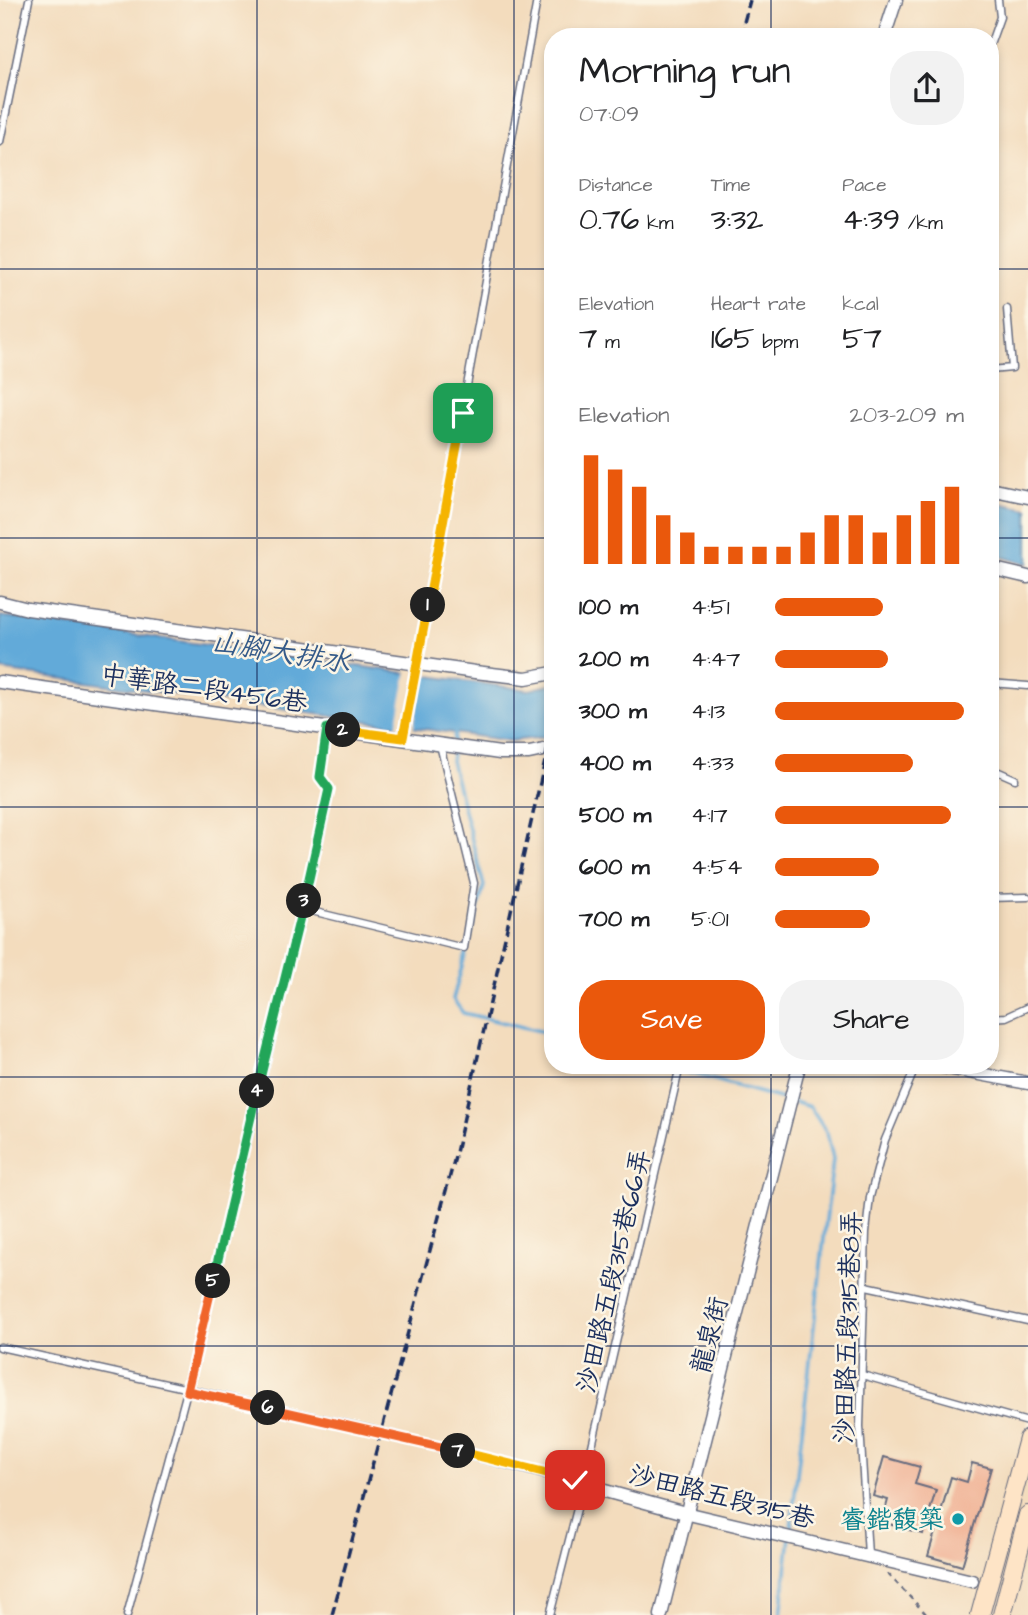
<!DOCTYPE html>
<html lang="en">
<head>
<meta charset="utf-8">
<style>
	:root { --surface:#fff; --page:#f2f2f2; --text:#202124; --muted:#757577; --accent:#ea580c }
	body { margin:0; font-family:"Architects Daughter","LXGW WenKai TC",sans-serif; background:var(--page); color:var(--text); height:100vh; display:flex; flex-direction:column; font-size:26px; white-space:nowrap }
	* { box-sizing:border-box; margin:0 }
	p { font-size:23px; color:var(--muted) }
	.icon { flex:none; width:38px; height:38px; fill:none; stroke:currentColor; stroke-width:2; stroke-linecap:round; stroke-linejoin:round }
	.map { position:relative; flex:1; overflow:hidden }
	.panel { position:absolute; left:544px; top:28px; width:455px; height:1046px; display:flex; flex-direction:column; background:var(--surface); border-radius:28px; box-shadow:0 4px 10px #0003 }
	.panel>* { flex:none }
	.pin { position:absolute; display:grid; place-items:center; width:60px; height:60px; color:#fff; margin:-30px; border-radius:14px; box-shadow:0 4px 10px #0006 }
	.km { position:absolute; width:35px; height:35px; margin:-18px; border-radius:50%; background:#222; color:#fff; font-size:19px; line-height:35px; text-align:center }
	.round { display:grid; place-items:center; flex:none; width:74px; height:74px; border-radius:28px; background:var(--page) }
	.headline { display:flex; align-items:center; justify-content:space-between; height:119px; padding:0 35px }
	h1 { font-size:38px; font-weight:600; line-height:52px }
	.stats { display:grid; grid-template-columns:repeat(3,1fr); gap:10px; height:119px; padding:7px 35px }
	.stats div { display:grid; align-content:center }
	.stats b { font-size:30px; font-weight:600 }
	.stats small { font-size:19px; font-weight:400 }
	.stats p { font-size:19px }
	.chart { height:196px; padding:14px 35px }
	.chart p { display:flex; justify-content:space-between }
	.chart svg { width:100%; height:126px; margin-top:7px; stroke:var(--accent); stroke-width:6 }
	.cta { display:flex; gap:14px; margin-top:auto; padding:14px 35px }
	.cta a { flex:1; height:80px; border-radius:28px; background:var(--accent); color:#fff; font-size:28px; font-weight:600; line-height:80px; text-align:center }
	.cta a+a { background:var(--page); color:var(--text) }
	ul { padding:0 35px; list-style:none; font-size:23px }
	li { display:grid; grid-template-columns:112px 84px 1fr; align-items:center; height:52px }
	li i { height:18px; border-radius:9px; background:var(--accent) }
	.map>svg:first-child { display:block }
</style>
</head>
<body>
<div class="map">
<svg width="1028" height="1615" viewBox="0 0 1028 1615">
	<rect width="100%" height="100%" fill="#fcf5e5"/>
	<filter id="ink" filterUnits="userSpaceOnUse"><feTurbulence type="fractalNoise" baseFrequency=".0143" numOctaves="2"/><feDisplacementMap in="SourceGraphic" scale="14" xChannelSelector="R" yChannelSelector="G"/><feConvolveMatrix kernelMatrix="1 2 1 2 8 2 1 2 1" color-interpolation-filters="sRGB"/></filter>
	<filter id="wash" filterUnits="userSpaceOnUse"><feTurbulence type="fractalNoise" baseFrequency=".00686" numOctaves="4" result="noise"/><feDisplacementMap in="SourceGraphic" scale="28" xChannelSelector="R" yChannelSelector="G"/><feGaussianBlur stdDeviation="1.57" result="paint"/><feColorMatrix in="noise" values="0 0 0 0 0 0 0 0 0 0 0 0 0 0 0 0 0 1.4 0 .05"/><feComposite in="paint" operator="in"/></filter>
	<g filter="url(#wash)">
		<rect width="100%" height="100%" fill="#f3dcbd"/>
		<g fill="#62aad9" stroke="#3e6c9c" stroke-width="2">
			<path d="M990,501L1028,509V564L991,554Z"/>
			<path d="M0,616L529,690L553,684V736L511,741L0,670Z"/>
		</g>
		<path fill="#f3dcbd" d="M407,671L424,673L413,730L396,728Z"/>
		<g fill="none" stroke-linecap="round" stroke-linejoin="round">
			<g stroke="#62aad9" stroke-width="3.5">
				<path d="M455,731L451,761L484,886L453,999L463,1013L553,1034"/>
				<path d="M665,1066L786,1100"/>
				<path d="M781,1615L833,1159L827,1133L810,1107L794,1102"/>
			</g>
		</g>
		<g id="blocks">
			<g fill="#f0b093">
				<path d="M884,1457L920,1467L915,1484L936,1490L923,1534L882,1522L888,1500L873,1496Z"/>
				<path d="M972,1463L991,1468L962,1566L928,1556L951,1477L967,1482Z"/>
			</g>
		</g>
	</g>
	<g filter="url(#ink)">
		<use href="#blocks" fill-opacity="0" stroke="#676c7f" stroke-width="2"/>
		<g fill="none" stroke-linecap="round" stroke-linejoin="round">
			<g stroke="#676c7f" stroke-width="9">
				<g id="lane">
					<path d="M990,45L1000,17L998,0"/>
					<path d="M0,142L29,0"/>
					<path d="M990,370L1012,368L1007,309"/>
					<path d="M990,683L1028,686"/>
					<path d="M403,738L537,0"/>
					<path d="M990,768L1015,779"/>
					<path d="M990,898L1028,897"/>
					<path d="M303,909L464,948L474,883L440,745"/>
					<path d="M990,1018L1006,1017L1028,1007"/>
					<path d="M866,1286L1028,1321"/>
					<path d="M0,1347L373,1430L583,1485"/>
					<path d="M862,1375L1028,1422"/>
					<path d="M868,1555L860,1426L866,1232L870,1197L885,1140L916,1066"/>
					<path d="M127,1615L187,1391L324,818L329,789L320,777L327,728"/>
					<path d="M550,1615L583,1485L680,1066"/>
				</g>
			</g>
			<g stroke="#676c7f" stroke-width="15">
				<g id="street">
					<path d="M884,37L896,0"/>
					<path d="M990,489L1028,497"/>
					<path d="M990,568L1028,577"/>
					<path d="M0,602L28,609L475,672L526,678L553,673"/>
					<path d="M0,682L500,753H529L553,748"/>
					<path d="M937,1066L1028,1083"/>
					<path d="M583,1485L689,1514L972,1581"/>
					<path d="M661,1615L799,1066"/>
				</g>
			</g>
			<g stroke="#676c7f" stroke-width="20">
				<g id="secondary">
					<path d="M980,1615L1028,1439"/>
					<path d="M1002,1615L1028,1515"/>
				</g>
			</g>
			<path stroke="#676c7f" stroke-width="2.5" stroke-dasharray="5 5" stroke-linecap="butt" d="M888,1574L927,1615"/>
			<use href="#lane" stroke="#fff" stroke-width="6"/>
			<use href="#street" stroke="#fff" stroke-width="12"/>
			<use href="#secondary" stroke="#fee4c6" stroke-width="18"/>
			<g stroke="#1b2f5e" stroke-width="3.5" stroke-dasharray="10 5" stroke-linecap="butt">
				<path d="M740,37L750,0"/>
				<path d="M332,1615L455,1157L553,726"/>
			</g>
		</g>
	</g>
	<g fill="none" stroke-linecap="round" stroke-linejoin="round" filter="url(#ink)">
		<g stroke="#fff" stroke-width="14">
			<path id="split-1" d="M428,605L463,413"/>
		</g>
		<g stroke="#fff" stroke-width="14">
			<path id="split-2" d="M343,730L403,738L428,605"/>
		</g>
		<g stroke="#fff" stroke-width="14">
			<path id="split-3" d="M304,901L329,789L320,777L327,728L343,730"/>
		</g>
		<g stroke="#fff" stroke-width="14">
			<path id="split-4" d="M257,1091L304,901"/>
		</g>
		<g stroke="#fff" stroke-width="14">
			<path id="split-5" d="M213,1281L257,1091"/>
		</g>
		<g stroke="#fff" stroke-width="14">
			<path id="split-6" d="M213,1281L187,1391L268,1408"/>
		</g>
		<g stroke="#fff" stroke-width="14">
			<path id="split-7" d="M268,1408L458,1451"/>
		</g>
		<g stroke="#fff" stroke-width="14">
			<path id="split-8" d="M458,1451L575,1480"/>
		</g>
		<use href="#split-1" stroke="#f5b400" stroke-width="9"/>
		<use href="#split-2" stroke="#f5b400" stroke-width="9"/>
		<use href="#split-3" stroke="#22a559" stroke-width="9"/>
		<use href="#split-4" stroke="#22a559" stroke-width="9"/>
		<use href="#split-5" stroke="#22a559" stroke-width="9"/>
		<use href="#split-6" stroke="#f0652b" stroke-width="9"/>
		<use href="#split-7" stroke="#f0652b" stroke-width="9"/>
		<use href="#split-8" stroke="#f5b400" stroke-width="9"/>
	</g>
	<path fill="none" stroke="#1b2f5e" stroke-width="2" stroke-opacity="0.55" d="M257,0V1615M514,0V1615M771,0V37M0,269H553M990,269H1028M0,538H553M990,538H1028M0,807H553M990,807H1028M771,1066V1615M0,1077H1028M0,1346H1028"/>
	<circle fill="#0f9aa8" stroke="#fcf5e5" stroke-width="2.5" cx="958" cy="1519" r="7"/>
	<g text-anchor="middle" stroke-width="5" stroke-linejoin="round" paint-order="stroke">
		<g font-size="26" fill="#1b2f5e" stroke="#fcf5e5">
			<text transform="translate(204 688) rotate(8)" y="9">中華路二段456巷</text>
			<text transform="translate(613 1271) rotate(-77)" y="9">沙田路五段315巷66弄</text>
			<text transform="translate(847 1327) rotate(-88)" y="9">沙田路五段315巷8弄</text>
			<text transform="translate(709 1335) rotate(-76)" y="9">龍泉街</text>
			<text transform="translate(722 1496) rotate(14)" y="9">沙田路五段315巷</text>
		</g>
		<g font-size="26" fill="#0d838f" stroke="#fcf5e5" text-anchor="end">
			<text x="944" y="1528">睿鍇馥築</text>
		</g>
		<g font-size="28" font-style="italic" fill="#345a89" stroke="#fcf5e5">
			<text transform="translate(281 651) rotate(9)" y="10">山腳大排水</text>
		</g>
	</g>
</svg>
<div class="pin" style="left:463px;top:413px;background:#1e9e55"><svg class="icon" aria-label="arrive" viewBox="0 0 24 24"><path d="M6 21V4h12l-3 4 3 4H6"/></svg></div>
<div class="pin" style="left:575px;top:1480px;background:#d93025"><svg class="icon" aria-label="check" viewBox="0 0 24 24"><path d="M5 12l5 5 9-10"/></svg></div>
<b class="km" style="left:428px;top:605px">1</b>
<b class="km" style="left:343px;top:730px">2</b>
<b class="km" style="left:304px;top:901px">3</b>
<b class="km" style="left:257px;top:1091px">4</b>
<b class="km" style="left:213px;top:1281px">5</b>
<b class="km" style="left:268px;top:1408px">6</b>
<b class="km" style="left:458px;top:1451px">7</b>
<section class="panel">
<div class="headline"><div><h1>Morning run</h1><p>07:09</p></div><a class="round"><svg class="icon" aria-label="share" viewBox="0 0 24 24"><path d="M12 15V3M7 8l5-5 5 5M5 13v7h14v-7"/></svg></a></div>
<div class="stats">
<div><p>Distance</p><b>0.76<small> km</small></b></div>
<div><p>Time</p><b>3:32</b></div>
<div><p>Pace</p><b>4:39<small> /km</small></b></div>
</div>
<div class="stats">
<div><p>Elevation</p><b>7<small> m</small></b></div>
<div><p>Heart rate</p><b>165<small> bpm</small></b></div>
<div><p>kcal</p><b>57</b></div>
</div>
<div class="chart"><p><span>Elevation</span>203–209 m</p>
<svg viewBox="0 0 160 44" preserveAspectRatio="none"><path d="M5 44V6M15 44V11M25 44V17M35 44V27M45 44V33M55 44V38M65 44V38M75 44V38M85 44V38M95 44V33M105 44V27M115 44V27M125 44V33M135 44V27M145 44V22M155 44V17"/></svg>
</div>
<ul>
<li><b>100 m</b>4:51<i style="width:57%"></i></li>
<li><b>200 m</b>4:47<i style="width:60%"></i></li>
<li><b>300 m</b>4:13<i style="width:100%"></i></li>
<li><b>400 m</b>4:33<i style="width:73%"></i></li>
<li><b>500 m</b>4:17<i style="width:93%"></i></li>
<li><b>600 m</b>4:54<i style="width:55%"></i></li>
<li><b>700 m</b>5:01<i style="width:50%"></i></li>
</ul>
<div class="cta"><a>Save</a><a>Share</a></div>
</section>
</div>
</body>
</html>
